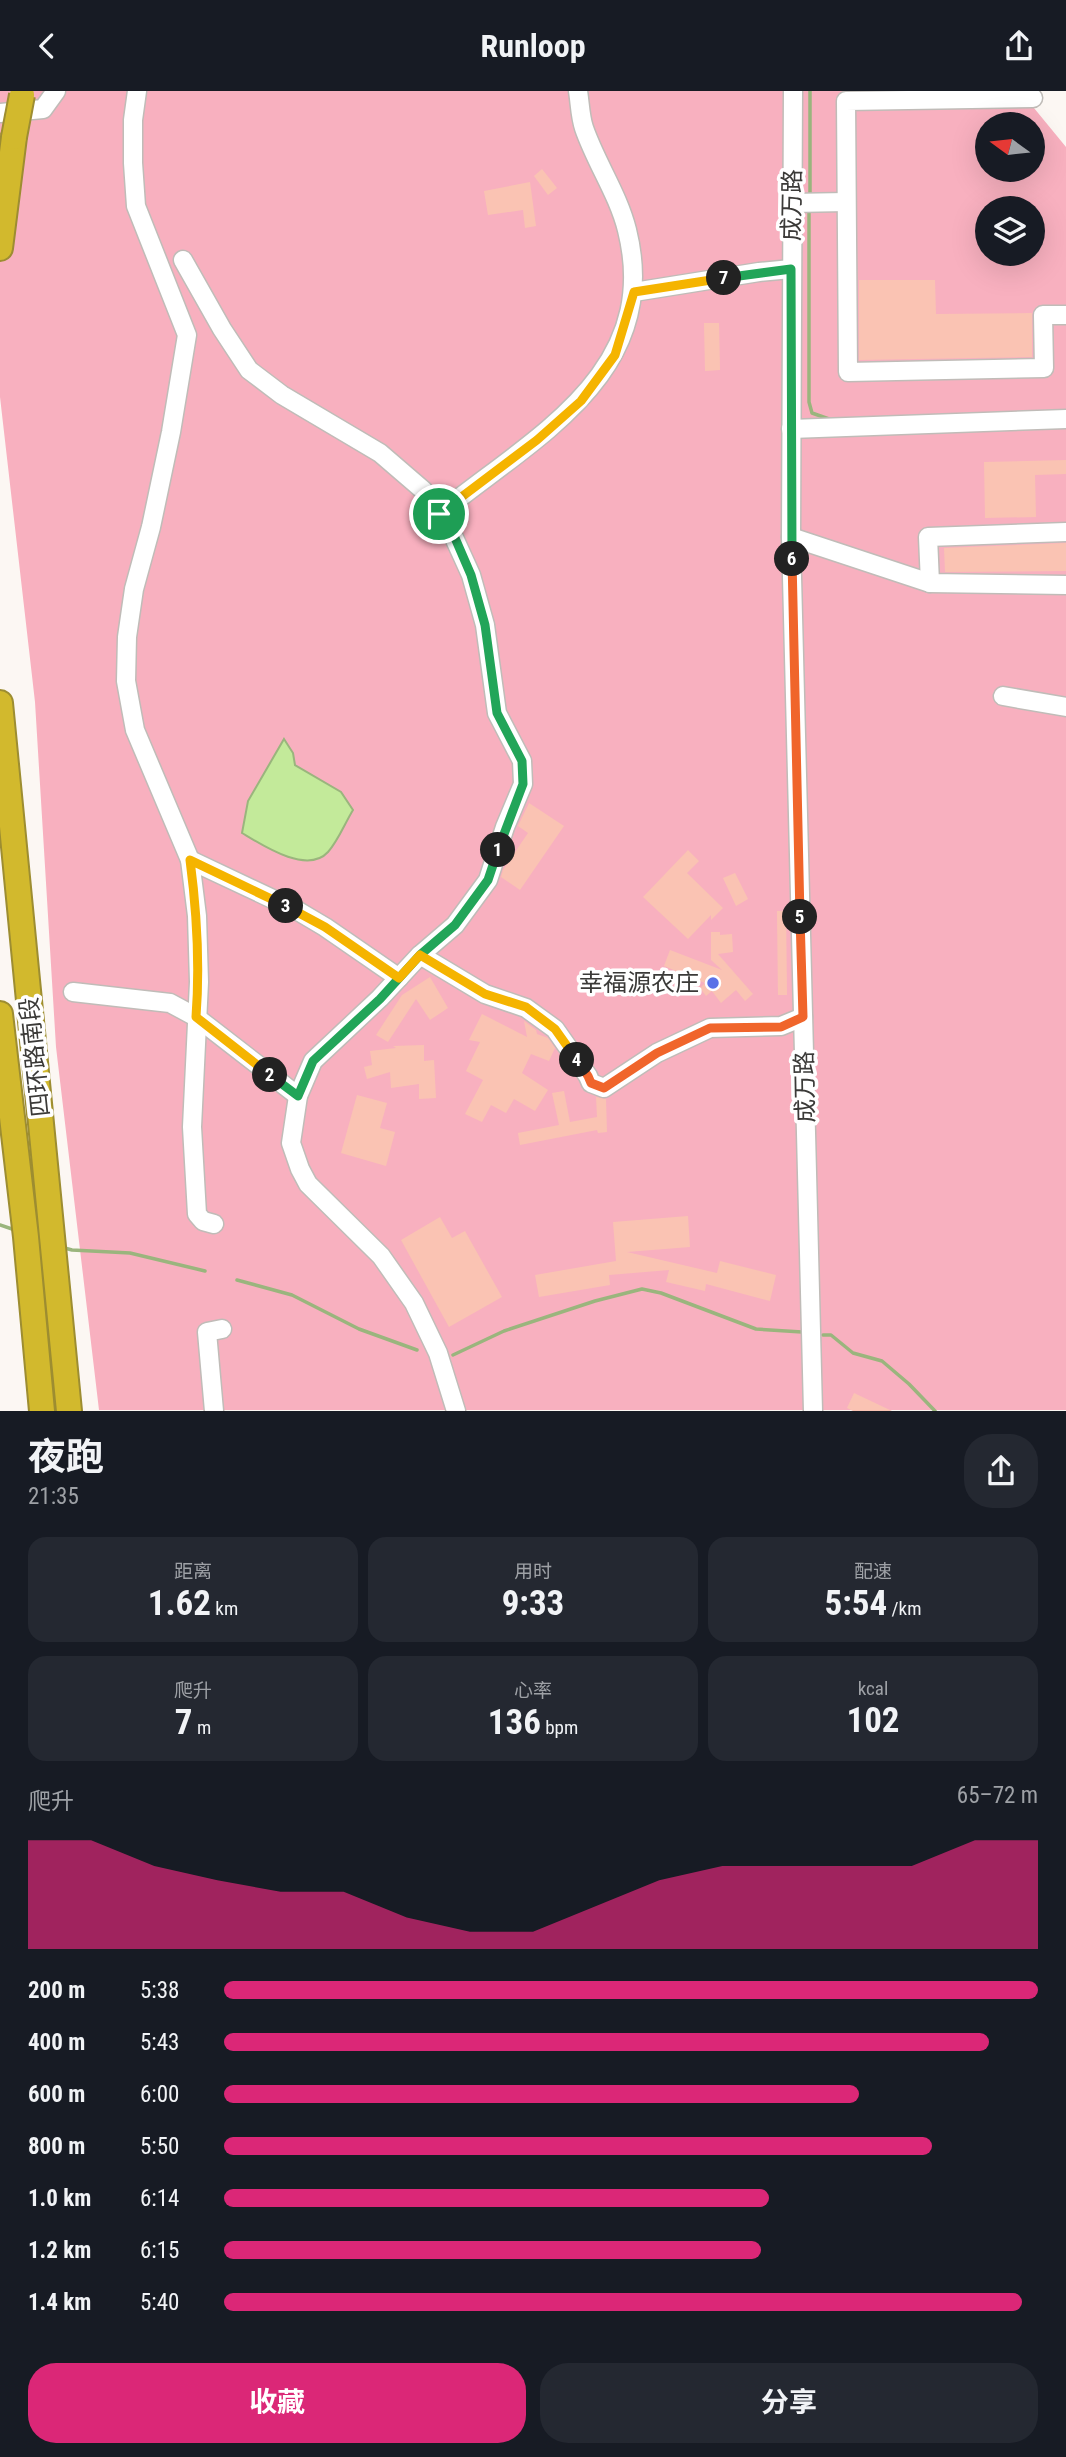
<!DOCTYPE html>
<html lang="zh">
<head>
<meta charset="utf-8">
<style>
	:root { --surface:#171b24; --page:#242831; --text:#f1f3f6; --muted:#9ea1a6; --accent:#db2777 }
	body { margin:0; font-family:"Roboto Condensed","Noto Sans SC",sans-serif; background:var(--page); color:var(--text); height:100vh; display:flex; flex-direction:column; font-size:26px; white-space:nowrap }
	* { box-sizing:border-box; margin:0 }
	p { font-size:23px; color:var(--muted) }
	.icon { flex:none; width:38px; height:38px; fill:none; stroke:currentColor; stroke-width:2; stroke-linecap:round; stroke-linejoin:round }
	.map { position:relative; height:1320px; overflow:hidden }
	.sheet { display:flex; flex-direction:column; background:var(--surface); flex:1 }
	.sheet>* { flex:none }
	.needle { width:46px; rotate:285deg }
	.controls { position:absolute; left:975px; top:21px; display:grid; gap:14px }
	.controls a { display:grid; place-items:center; width:70px; height:70px; border-radius:50%; background:var(--surface); box-shadow:0 7px 28px #0002; font-size:35px }
	.pin { position:absolute; display:grid; place-items:center; width:60px; height:60px; color:#fff; margin:-30px; border:4px solid #fff; border-radius:50%; box-shadow:0 2px 7px #0007 }
	.km { position:absolute; width:35px; height:35px; margin:-18px; border-radius:50%; background:#222; color:#fff; font-size:19px; line-height:35px; text-align:center }
	.round { display:grid; place-items:center; flex:none; width:74px; height:74px; border-radius:28px; background:var(--page) }
	.headline { display:flex; align-items:center; justify-content:space-between; height:119px; padding:0 28px }
	h1 { font-size:38px; font-weight:700; line-height:52px }
	.figures { display:grid; grid-template-columns:repeat(3,1fr); gap:10px; height:119px; padding:7px 28px }
	.figures div { display:grid; align-content:center; border-radius:18px; background:var(--page); text-align:center }
	.figures b { font-size:35px; font-weight:700 }
	.figures small { font-size:19px; font-weight:400 }
	.figures p { font-size:19px }
	.chart { height:196px; padding:14px 28px }
	.chart p { display:flex; justify-content:space-between }
	.chart svg { width:100%; height:126px; margin-top:7px; fill:var(--accent); opacity:.7 }
	.button { display:flex; gap:14px; margin-top:auto; padding:14px 28px }
	.button a { flex:1; height:80px; border-radius:28px; background:var(--accent); color:#fff; font-size:28px; font-weight:700; line-height:80px; text-align:center }
	.button a+a { background:var(--page); color:var(--text) }
	ul { padding:0 28px; list-style:none; font-size:23px }
	li { display:grid; grid-template-columns:112px 84px 1fr; align-items:center; height:52px }
	li i { height:18px; border-radius:9px; background:var(--accent) }
	header { display:flex; justify-content:space-between; align-items:center; height:91px; padding:0 28px; background:var(--surface); font-size:32px; font-weight:700 }
	.map>svg:first-child { display:block }
</style>
</head>
<body>
<header><svg class="icon" aria-label="back" viewBox="0 0 24 24"><path d="M15 5l-7 7 7 7"/></svg>Runloop<svg class="icon" aria-label="share" viewBox="0 0 24 24"><path d="M12 15V3M7 8l5-5 5 5M5 13v7h14v-7"/></svg></header>
<div class="map">
<svg width="1066" height="1320" viewBox="0 0 1066 1320">
	<rect width="100%" height="100%" fill="#fcf7f3"/>
	<path fill="#f8b0bf" fill-rule="evenodd" d="M0,0H1020L1066,56V1319H99L56,956L35,611L0,306ZM987,33H1032V79H987ZM987,117H1032V163H987Z"/>
	<path fill="#c3ea9a" stroke="#9ab57d" stroke-width="2" d="M284,648L293,662L295,674L341,701L353,719C345,732 338,750 328,761C307,784 262,754 242,742L248,710Z"/>
	<g fill="none" stroke-linecap="round" stroke-linejoin="round">
		<g stroke="#9ab57d" stroke-width="3.5">
			<path d="M810,106V0"/>
			<path d="M809,118V311L812,322L829,328"/>
			<path d="M0,1134L15,1139"/>
			<path d="M61,1156L72,1159L130,1162L205,1180"/>
			<path d="M237,1189L292,1204L359,1238L417,1259"/>
			<path d="M823,1244H831L853,1262L882,1270L909,1293L935,1320"/>
			<path d="M453,1264L504,1240L595,1210L642,1198L661,1202L756,1238L802,1241"/>
		</g>
	</g>
	<g fill="#fac3b3">
		<path d="M542,78L557,97L548,104L534,85Z"/>
		<path d="M530,91L536,135L525,137L523,119L488,124L484,100Z"/>
		<path d="M859,189H935L936,223L1032,222V266L859,269Z"/>
		<path d="M704,232H719L720,279L705,280Z"/>
		<path d="M1066,369V383L1035,384L1036,426L985,427L984,371Z"/>
		<path d="M1066,452V480L945,481L944,457Z"/>
		<path d="M529,712L564,735L520,799L501,786L503,779L528,742L518,735Z"/>
		<path d="M688,759L699,770L687,782L723,817L711,829V824L688,848L643,806Z"/>
		<path d="M735,782L748,808L736,815L723,787Z"/>
		<path d="M777,820H786L787,904H778Z"/>
		<path d="M711,841H720V844L732,843L733,861L718,863L753,903L745,910L736,899L721,912L712,900L706,905L700,897L705,892L664,875L670,859L722,879L711,869Z"/>
		<path d="M430,886L448,917L430,929L416,908L388,951L376,944L402,904Z"/>
		<path d="M482,923L527,946L524,930L536,939L537,943L548,947L555,957L549,970L531,963L522,982L548,999L535,1020L514,1008L506,1022L491,1014L482,1031L465,1023L483,989L466,980L480,951L469,949Z"/>
		<path d="M424,954V970L434,969L436,1007L419,1008V993L391,997L390,981L367,988L364,976L372,974L370,960L396,957L393,955Z"/>
		<path d="M564,1000L570,1031L597,1026L596,1006L606,1008L607,1041L598,1042L597,1039L520,1054L518,1042L559,1034L552,1002Z"/>
		<path d="M357,1004L387,1012L380,1037L395,1041L386,1075L341,1062Z"/>
		<path d="M688,1125L690,1156L627,1161L717,1182L720,1170L776,1184L770,1210L706,1193L705,1200L666,1191L669,1179L609,1184L610,1194L539,1206L535,1184L616,1170L613,1131Z"/>
		<path d="M440,1126L452,1147L465,1140L502,1206L449,1236L401,1149Z"/>
		<path d="M854,1302L892,1320H853L847,1317Z"/>
	</g>
	<g fill="none" stroke-linecap="round" stroke-linejoin="round">
		<g stroke="#c0bcb8" stroke-width="21">
			<g id="minor">
				<path d="M137,0L133,29V72L136,115L187,244L171,341L151,436L134,498L127,546L126,590L135,639L190,769L197,825L199,891L192,1036L197,1123L203,1130L214,1133"/>
				<path d="M793,0L791,446L813,1320"/>
				<path d="M1033,7L846,10L848,281L1044,277L1043,224H1066"/>
				<path d="M0,22L43,18L56,0"/>
				<path d="M792,112L846,111"/>
				<path d="M183,169L222,238L249,279L282,304L380,362L423,399L451,440L471,484L485,534L497,622L522,670L523,693L505,736L488,789L455,834L420,864L380,907L313,970L298,1005L291,1052L300,1078L308,1093L381,1165L414,1212L438,1262L456,1320"/>
				<path d="M634,201L759,181L791,178"/>
				<path d="M791,338L1066,328"/>
				<path d="M439,423C532,347 663,283 627,139C618,103 596,72 584,37C580,25 580,12 578,0"/>
				<path d="M791,446L930,492L1066,494"/>
				<path d="M930,492L928,446L1066,441"/>
				<path d="M1003,605L1066,616"/>
				<path d="M190,769L298,820L325,836L399,887"/>
				<path d="M420,864L485,903L526,917L555,938L588,985L591,992L604,997L657,962L710,937L781,935L803,926"/>
				<path d="M73,901L170,912L196,926L298,1005"/>
				<path d="M214,1320L207,1241L222,1238"/>
			</g>
		</g>
		<g stroke="#9d8d31" stroke-width="28">
			<g id="highway">
				<path d="M0,157L14,46"/>
				<path d="M0,612L69,1320"/>
				<path d="M0,923L26,1146L42,1320"/>
			</g>
		</g>
		<use href="#minor" stroke="#fff" stroke-width="18"/>
		<use href="#highway" stroke="#d2b92d" stroke-width="24"/>
		<g stroke="#9d8d31" stroke-width="28" stroke-linecap="butt">
			<path id="highway-bridge" d="M14,46L22,4"/>
		</g>
		<use href="#highway-bridge" stroke="#d2b92d" stroke-width="24"/>
	</g>
	<g fill="none" stroke-linecap="round" stroke-linejoin="round">
		<g stroke="#fff" stroke-width="14">
			<path id="split-1" d="M439,423L452,440L471,484L485,534L497,622L522,670L523,693L498,759"/>
		</g>
		<g stroke="#fff" stroke-width="14">
			<path id="split-2" d="M270,984L298,1005L313,970L380,908L420,864L455,834L488,789L498,759"/>
		</g>
		<g stroke="#fff" stroke-width="14">
			<path id="split-3" d="M270,984L196,926C200,873 197,822 190,769L286,815"/>
		</g>
		<g stroke="#fff" stroke-width="14">
			<path id="split-4" d="M286,815L325,836L399,887L420,864L485,903L526,916L555,938L577,969"/>
		</g>
		<g stroke="#fff" stroke-width="14">
			<path id="split-5" d="M577,969L588,985L591,992L604,997L657,962L710,937L781,936L803,926L800,826"/>
		</g>
		<g stroke="#fff" stroke-width="14">
			<path id="split-6" d="M792,468L800,826"/>
		</g>
		<g stroke="#fff" stroke-width="14">
			<path id="split-7" d="M724,187L791,178L792,468"/>
		</g>
		<g stroke="#fff" stroke-width="14">
			<path id="split-8" d="M439,423L537,349L581,310L615,264L634,201L724,187"/>
		</g>
		<use href="#split-1" stroke="#22a559" stroke-width="9"/>
		<use href="#split-2" stroke="#22a559" stroke-width="9"/>
		<use href="#split-3" stroke="#f5b400" stroke-width="9"/>
		<use href="#split-4" stroke="#f5b400" stroke-width="9"/>
		<use href="#split-5" stroke="#f0652b" stroke-width="9"/>
		<use href="#split-6" stroke="#f0652b" stroke-width="9"/>
		<use href="#split-7" stroke="#22a559" stroke-width="9"/>
		<use href="#split-8" stroke="#f5b400" stroke-width="9"/>
	</g>
	<circle fill="#5a71e7" stroke="#fff" stroke-width="2.5" cx="713" cy="892" r="7"/>
	<g text-anchor="middle" stroke-width="7" stroke-linejoin="round" paint-order="stroke">
		<g font-size="24" fill="#3b3a38" stroke="#fff">
			<text transform="translate(792 114) rotate(-89)" y="8">成万路</text>
			<text transform="translate(35 966) rotate(-96)" y="8">四环路南段</text>
			<text transform="translate(805 996) rotate(-91)" y="8">成万路</text>
		</g>
		<g font-size="24" fill="#3b3a38" stroke="#fff" text-anchor="end">
			<text x="699" y="900">幸福源农庄</text>
		</g>
	</g>
</svg>
<div class="controls">
<a><svg class="needle" viewBox="-14 -14 28 28"><path d="M0-13l5 13h-10z" fill="#e53935"/><path d="M0 13l5-13h-10z" fill="#9ea1a6"/></svg></a>
<a><svg class="icon" aria-label="layers" viewBox="0 0 24 24"><path d="M12 4l9 5-9 5-9-5zM3 14l9 5 9-5"/></svg></a>
</div>
<div class="pin" style="left:439px;top:423px;background:#1e9e55"><svg class="icon" aria-label="arrive" viewBox="0 0 24 24"><path d="M6 21V4h12l-3 4 3 4H6"/></svg></div>
<b class="km" style="left:498px;top:759px">1</b>
<b class="km" style="left:270px;top:984px">2</b>
<b class="km" style="left:286px;top:815px">3</b>
<b class="km" style="left:577px;top:969px">4</b>
<b class="km" style="left:800px;top:826px">5</b>
<b class="km" style="left:792px;top:468px">6</b>
<b class="km" style="left:724px;top:187px">7</b>
</div>
<section class="sheet">
<div class="headline"><div><h1>夜跑</h1><p>21:35</p></div><a class="round"><svg class="icon" aria-label="share" viewBox="0 0 24 24"><path d="M12 15V3M7 8l5-5 5 5M5 13v7h14v-7"/></svg></a></div>
<div class="figures">
<div><p>距离</p><b>1.62<small> km</small></b></div>
<div><p>用时</p><b>9:33</b></div>
<div><p>配速</p><b>5:54<small> /km</small></b></div>
</div>
<div class="figures">
<div><p>爬升</p><b>7<small> m</small></b></div>
<div><p>心率</p><b>136<small> bpm</small></b></div>
<div><p>kcal</p><b>102</b></div>
</div>
<div class="chart"><p><span>爬升</span>65–72 m</p>
<svg viewBox="0 0 160 44" preserveAspectRatio="none"><path d="M0 44V6L10 6L20 15L30 20L40 24L50 24L60 33L70 38L80 38L90 29L100 20L110 15L120 15L130 15L140 15L150 6L160 6V44z"/></svg>
</div>
<ul>
<li><b>200 m</b>5:38<i style="width:100%"></i></li>
<li><b>400 m</b>5:43<i style="width:94%"></i></li>
<li><b>600 m</b>6:00<i style="width:78%"></i></li>
<li><b>800 m</b>5:50<i style="width:87%"></i></li>
<li><b>1.0 km</b>6:14<i style="width:67%"></i></li>
<li><b>1.2 km</b>6:15<i style="width:66%"></i></li>
<li><b>1.4 km</b>5:40<i style="width:98%"></i></li>
</ul>
<div class="button"><a>收藏</a><a>分享</a></div>
</section>
</body>
</html>
